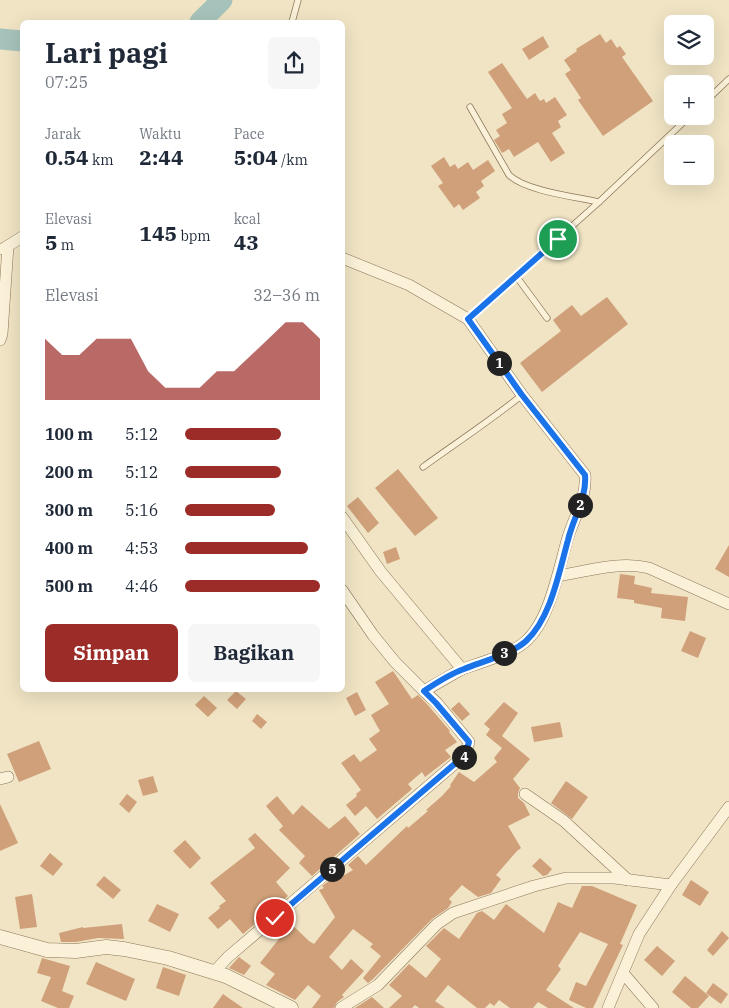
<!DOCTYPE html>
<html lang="id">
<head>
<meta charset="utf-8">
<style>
	:root { --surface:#fff; --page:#f6f6f7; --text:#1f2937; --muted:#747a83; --accent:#9c2c28 }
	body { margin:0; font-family:"IBM Plex Serif",serif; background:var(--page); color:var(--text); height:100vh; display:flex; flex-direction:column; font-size:19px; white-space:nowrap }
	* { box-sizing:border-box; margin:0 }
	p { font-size:16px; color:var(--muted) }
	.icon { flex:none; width:28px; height:28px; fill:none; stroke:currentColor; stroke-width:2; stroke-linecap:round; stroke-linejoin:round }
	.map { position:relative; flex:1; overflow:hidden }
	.sheet { position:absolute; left:20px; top:20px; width:325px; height:672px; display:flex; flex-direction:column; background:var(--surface); border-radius:8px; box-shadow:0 5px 20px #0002 }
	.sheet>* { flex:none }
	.controls { position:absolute; left:664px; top:15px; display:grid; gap:10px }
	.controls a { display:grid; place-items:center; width:50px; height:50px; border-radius:8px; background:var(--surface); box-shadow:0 5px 20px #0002; font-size:25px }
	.pin { position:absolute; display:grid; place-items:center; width:42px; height:42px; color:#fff; margin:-21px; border:2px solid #fff; border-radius:50%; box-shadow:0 1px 5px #0007 }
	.km { position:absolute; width:25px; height:25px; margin:-12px; border-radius:50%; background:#222; color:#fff; font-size:14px; line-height:25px; text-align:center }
	.round { display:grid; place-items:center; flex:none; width:52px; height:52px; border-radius:8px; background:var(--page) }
	.summary { display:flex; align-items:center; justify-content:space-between; height:85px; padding:0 25px }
	h1 { font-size:28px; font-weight:700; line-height:38px }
	.figures { display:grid; grid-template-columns:repeat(3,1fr); gap:8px; height:85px; padding:5px 25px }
	.figures div { display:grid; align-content:center }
	.figures b { font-size:21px; font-weight:700 }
	.figures small { font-size:14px; font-weight:400 }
	.figures p { font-size:14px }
	.chart { height:140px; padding:10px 25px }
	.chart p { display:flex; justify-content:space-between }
	.chart svg { width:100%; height:90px; margin-top:5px; fill:var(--accent); opacity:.7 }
	.button { display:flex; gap:10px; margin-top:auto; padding:10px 25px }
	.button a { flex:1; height:58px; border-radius:8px; background:var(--accent); color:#fff; font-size:20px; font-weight:700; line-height:58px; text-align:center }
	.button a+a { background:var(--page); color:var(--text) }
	ul { padding:0 25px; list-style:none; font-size:16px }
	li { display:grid; grid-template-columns:80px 60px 1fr; align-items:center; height:38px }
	li i { height:12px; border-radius:6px; background:var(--accent) }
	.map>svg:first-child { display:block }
</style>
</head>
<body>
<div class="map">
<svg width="729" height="1008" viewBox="0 0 729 1008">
	<rect width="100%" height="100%" fill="#f0e4c4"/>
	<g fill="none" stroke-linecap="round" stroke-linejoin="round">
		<g stroke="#a6c3bb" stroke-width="21">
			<path d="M200,22L222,0"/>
			<path d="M0,39L22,41"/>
		</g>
	</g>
	<g fill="#cfa079">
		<path d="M600,34L606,43L611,39L617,48L620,46L626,54L622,57L653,101L603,136L578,100L581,98L565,74L571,70L564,60L577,51L576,49Z"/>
		<path d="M543,36L549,47L529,60L522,49Z"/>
		<path d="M502,63L527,99L535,93L540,101L544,99L546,103L555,97L567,115L558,121L561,127L552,133L565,153L551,162L538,142L514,157L509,149L502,153L494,140L500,136L496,130L507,123L502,114L512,108L488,72Z"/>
		<path d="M444,157L450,167L455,164L458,169L468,162L473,170L488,160L495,171L481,181L484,186L476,192L480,198L463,210L459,204L454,208L438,186L443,183L431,166Z"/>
		<path d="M607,297L628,324L542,392L520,363L561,331L553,320L572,305L581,316Z"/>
		<path d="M398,469L438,518L415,536L375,488Z"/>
		<path d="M358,497L379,523L368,533L347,506Z"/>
		<path d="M729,545V577L715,569Z"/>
		<path d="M396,547L400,559L387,564L383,552Z"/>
		<path d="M620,574L635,576L634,584L652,588L651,593L688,597L685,621L661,618L662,608L634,603V600L617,598Z"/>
		<path d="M690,631L706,638L698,658L681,651Z"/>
		<path d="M393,671L412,699L418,695L427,704L450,731L449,732L457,742L445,750L451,757L425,777L422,772L408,784L412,789L377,819L366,806L355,816L346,805L357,796L356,794L361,790L341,763L354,754L360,762L377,750L369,739L380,731L371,715L389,704L375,682Z"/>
		<path d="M236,691L246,699L237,709L227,700Z"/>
		<path d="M357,692L366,710L355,716L346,698Z"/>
		<path d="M204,696L217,708L208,717L195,705Z"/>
		<path d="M459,702L470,714L462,721L451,709Z"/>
		<path d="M504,702L518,713L502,736L530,759L513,779L520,788L518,793V798L524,803L530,815L508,826L521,848L517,851L496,875L501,879L491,893L478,897L462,885L449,899L452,902L448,908L432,919L373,979L368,983L363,978L381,956L370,947L373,944L353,929L329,957L342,970L351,959L364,971L342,995L344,997L337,1002L334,1008H312L321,996L308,985L295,1000L266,985L275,974L260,963L282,935L275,927L285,918L309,941L314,944L335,917L319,890L324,888L322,886L333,878L336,880L353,870L348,865L358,856L366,865L407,826L408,828L428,811L426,810L442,796L451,786L450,785L459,772L474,782L497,762L494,758L502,748L486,735L490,729L484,724Z"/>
		<path d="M257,714L267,722L261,729L252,721Z"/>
		<path d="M560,722L563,737L534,742L531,727Z"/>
		<path d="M39,741L51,769L19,782L7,754Z"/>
		<path d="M153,776L158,792L143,796L138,780Z"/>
		<path d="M566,781L588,797L572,819L551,803Z"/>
		<path d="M127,794L137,802L129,813L119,804Z"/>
		<path d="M277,796L293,815L302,805L329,829L345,816L360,834L312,876L299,863L305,856L279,830L283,826L266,806Z"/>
		<path d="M0,804L18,843L0,851Z"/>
		<path d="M255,833L290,868L276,882L288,896L243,934L230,919L218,929L208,918L220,908L219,906L226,901L210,883L255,848L248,839Z"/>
		<path d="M185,840L201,858L190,869L173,851Z"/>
		<path d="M50,853L63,864L53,876L40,866Z"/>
		<path d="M540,858L552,869L547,875L543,876L532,866Z"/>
		<path d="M104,876L121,890L113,899L96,885Z"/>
		<path d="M691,880L709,892L700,906L682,895Z"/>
		<path d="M582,886H592L637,905L620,944L623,945L593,1008H586L569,1000L576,982L586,986L608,944L580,932L558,966L561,969L546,990L574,1008H548L538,1002L533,1008H510L499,1000L494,1006L490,1003L485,1008H477L448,985L435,1001L445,1008H419L415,1005L412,1008H389L402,996L389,985L409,964L426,978L441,959L426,946L444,928L459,939L477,913L482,911L494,920L506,904L544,933L558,902L572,908Z"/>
		<path d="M32,894L37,927L20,929L15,897Z"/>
		<path d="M157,904L179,914L170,932L148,921Z"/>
		<path d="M122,924L124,939L98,938L76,942H61L59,933L83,927V928Z"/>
		<path d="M722,931L729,938L713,956L707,950Z"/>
		<path d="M657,946L675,961L662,976L644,960Z"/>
		<path d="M239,957L251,966L244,975L229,968Z"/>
		<path d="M42,958L70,966L62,991L74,996L69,1008H58L41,1001L51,977L37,973Z"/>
		<path d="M96,962L135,979L126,1001L86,984Z"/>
		<path d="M163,967L186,975L179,996L156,988Z"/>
		<path d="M685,976L709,996L698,1008H691L672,992Z"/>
		<path d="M713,983L728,994L721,1004L706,993Z"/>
		<path d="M223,994L243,1008H213Z"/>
		<path d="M372,997L384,1008H355Z"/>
	</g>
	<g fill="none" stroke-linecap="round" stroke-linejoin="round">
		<g stroke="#8b765a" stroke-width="7">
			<g id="service">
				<path d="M292,22L298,0"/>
				<path d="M705,102L729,79"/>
				<path d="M470,107L509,175C525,191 576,197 599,202"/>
				<path d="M516,276L547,318"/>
				<path d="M468,319L599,202L690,116"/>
				<path d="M423,467C456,443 490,421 522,395"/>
			</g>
		</g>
		<g stroke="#8b765a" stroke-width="12">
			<g id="minor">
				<path d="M3,249L22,237"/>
				<path d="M342,258L409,285L468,319L522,395L585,475C587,497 575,515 568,537C559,567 550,621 525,642C511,654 480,663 462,669"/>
				<path d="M0,340L2,334L8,246"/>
				<path d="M558,576C588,571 619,561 649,568L729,604"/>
				<path d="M342,590L373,635L395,662L424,691"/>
				<path d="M0,779L8,777"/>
				<path d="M525,794L564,821L628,880"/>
				<path d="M214,972L228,957L465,755L469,742L437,703L424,691L462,669L381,572L342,517"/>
				<path d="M623,973L653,1008"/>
				<path d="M341,1008L378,985L437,924L453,913L534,886L566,878H614L671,885"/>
				<path d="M608,1008L639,934L671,885L729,807"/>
			</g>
		</g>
		<g stroke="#8b765a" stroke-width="15">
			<path id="tertiary" d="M0,937L47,950L76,951L106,947L124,949L168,958L226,976L291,1008"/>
		</g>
		<use href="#service" stroke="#faf1d8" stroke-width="5.5"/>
		<use href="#minor" stroke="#faf1d8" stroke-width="11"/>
		<use href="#tertiary" stroke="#faf1d8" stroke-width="14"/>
	</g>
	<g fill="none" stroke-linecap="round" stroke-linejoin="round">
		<g stroke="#fff" stroke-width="10">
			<path id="route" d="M275,918L465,755L469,742L436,703L424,691C436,683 450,674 464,669C481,662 512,654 526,641C551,618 559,572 568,540C573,518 587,498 585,475L522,395L468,319L558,239"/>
		</g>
		<use href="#route" stroke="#1a73e8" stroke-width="6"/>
	</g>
</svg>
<div class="controls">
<a><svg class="icon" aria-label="layers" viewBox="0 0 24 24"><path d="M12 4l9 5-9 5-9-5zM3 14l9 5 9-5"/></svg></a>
<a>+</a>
<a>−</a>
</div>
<div class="pin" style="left:558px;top:239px;background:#1e9e55"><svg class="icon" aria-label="arrive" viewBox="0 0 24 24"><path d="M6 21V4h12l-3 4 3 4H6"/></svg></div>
<div class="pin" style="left:275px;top:918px;background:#d93025"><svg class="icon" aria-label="check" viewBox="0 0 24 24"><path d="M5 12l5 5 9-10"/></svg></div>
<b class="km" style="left:499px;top:363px">1</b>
<b class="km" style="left:580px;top:505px">2</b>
<b class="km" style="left:504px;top:653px">3</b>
<b class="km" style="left:464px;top:757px">4</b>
<b class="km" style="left:332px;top:869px">5</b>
<section class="sheet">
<div class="summary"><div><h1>Lari pagi</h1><p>07:25</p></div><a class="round"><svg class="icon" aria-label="share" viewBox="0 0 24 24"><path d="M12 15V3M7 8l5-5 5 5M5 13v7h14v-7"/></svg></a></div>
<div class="figures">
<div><p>Jarak</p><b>0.54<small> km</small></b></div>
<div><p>Waktu</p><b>2:44</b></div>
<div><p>Pace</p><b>5:04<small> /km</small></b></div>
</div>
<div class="figures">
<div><p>Elevasi</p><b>5<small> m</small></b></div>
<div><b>145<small> bpm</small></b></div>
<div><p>kcal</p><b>43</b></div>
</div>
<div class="chart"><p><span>Elevasi</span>32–36 m</p>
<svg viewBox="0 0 160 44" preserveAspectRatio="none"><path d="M0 44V14L10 22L20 22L30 14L40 14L50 14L60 30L70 38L80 38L90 38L100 30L110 30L120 22L130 14L140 6L150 6L160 14V44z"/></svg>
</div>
<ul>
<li><b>100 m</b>5:12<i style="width:71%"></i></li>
<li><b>200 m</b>5:12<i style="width:71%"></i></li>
<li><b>300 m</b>5:16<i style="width:67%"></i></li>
<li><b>400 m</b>4:53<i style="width:91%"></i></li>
<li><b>500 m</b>4:46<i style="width:100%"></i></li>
</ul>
<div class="button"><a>Simpan</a><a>Bagikan</a></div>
</section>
</div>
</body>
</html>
